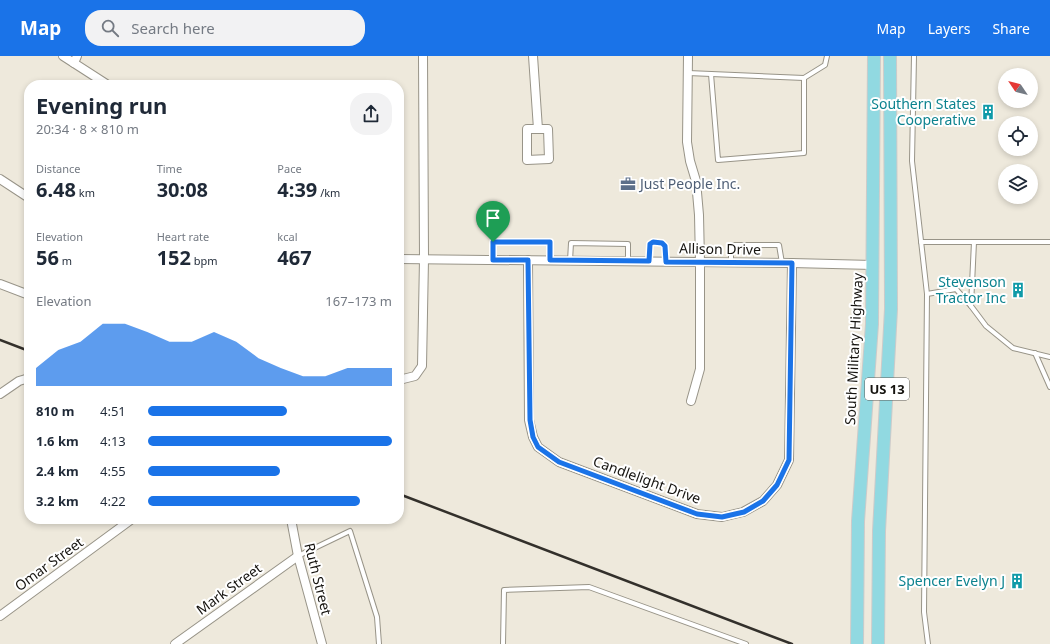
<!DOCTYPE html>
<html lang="en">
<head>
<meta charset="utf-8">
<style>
	:root { --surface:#fff; --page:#f2f2f3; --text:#1f2937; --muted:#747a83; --accent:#1a73e8 }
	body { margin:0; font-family:"Noto Sans",sans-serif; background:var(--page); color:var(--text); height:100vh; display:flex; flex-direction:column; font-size:15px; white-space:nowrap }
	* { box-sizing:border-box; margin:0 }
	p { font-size:13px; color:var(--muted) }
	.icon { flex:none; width:22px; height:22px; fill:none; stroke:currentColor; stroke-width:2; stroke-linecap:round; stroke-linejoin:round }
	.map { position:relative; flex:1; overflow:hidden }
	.panel { position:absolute; left:24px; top:24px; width:380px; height:444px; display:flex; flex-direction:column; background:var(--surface); border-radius:16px; box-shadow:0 2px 6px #0003 }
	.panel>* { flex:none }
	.needle { width:26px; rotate:305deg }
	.fabs { position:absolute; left:998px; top:12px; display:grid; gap:8px }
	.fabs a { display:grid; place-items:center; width:40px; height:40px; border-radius:50%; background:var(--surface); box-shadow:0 2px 6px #0003; font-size:20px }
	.pin { position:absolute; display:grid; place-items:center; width:34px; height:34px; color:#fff; margin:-41px -17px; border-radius:50% 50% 50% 0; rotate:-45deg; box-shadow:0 0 4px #0007 }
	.pin .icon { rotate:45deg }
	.round { display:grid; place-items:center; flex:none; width:42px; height:42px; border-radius:16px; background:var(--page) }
	.summary { display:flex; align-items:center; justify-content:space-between; height:68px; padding:0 12px }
	h1 { font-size:22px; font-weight:700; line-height:30px }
	.metrics { display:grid; grid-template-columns:repeat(3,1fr); gap:6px; height:68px; padding:4px 12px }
	.metrics div { display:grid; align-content:center }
	.metrics b { font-size:20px; font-weight:700 }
	.metrics small { font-size:11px; font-weight:400 }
	.metrics p { font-size:11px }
	.chart { height:112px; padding:8px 12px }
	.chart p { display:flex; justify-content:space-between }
	.chart svg { width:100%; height:72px; margin-top:4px; fill:var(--accent); opacity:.7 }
	ul { padding:0 12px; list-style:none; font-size:13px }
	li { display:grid; grid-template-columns:64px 48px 1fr; align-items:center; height:30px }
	li i { height:10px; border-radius:5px; background:var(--accent) }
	header { display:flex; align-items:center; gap:24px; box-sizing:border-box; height:56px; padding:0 20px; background:var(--accent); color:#fff }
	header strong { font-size:19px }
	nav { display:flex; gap:22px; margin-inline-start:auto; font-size:14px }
	.search { width:280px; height:36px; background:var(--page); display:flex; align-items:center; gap:10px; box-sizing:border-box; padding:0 14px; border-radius:16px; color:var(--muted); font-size:15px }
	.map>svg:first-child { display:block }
</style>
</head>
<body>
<header>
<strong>Map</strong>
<div class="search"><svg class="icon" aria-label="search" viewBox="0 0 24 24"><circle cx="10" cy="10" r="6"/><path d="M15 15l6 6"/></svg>Search here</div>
<nav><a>Map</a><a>Layers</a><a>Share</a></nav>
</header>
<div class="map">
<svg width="1050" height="588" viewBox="0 0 1050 588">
	<rect width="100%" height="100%" fill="#eee9dc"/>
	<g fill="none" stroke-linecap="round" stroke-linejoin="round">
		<g stroke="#989488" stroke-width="6">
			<g id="lane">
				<path d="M914,0L912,105L927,238L924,556L928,588"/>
				<path d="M688,17L804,22L825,9L827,0"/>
				<path d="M711,18L718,104L804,97V22"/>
				<path d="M913,65L938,63"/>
				<path d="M921,186H1050"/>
				<path d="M493,204V186H550V205"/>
				<path d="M570,205L571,187L628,188V205"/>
				<path d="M649,205L650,190L651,187H662L665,190L666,205"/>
				<path d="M731,206V189H779L782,207"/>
				<path d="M927,238L956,233L971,250L986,270L1013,292L1050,301"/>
				<path d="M971,250L974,186"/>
				<path d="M1035,297L1050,331"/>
				<path d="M298,500L350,475L377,561L379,588"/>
				<path d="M503,588L504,534L589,531L746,588"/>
			</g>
		</g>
		<g stroke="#989488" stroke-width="10">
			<g id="street">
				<path d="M63,0L108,29"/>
				<path d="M533,0L538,73"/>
				<path d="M688,0L687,86L690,105L696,125L699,159L700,206V313L691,345"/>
				<path d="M74,7L77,0"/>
				<path d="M527,73H548L549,103L527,104Z"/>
				<path d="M0,123L29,142"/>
				<path d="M399,203L792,207L873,209"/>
				<path d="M528,204L529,364L533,381L538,391L559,406L697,458L722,461L743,456L763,445L777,429L789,404L792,207"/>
				<path d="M0,228L29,239"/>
				<path d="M399,324L415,320L422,310L424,203L423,0"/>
				<path d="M0,338L19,325L29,322"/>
				<path d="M291,463L298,500L322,588"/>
				<path d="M0,560L132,463"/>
				<path d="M175,588L298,500"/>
			</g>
		</g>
		<g stroke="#cccbca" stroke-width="14">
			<g id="primary">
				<path d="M857,588L858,465L872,268L874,0"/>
				<path d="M878,588L879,475L891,253L890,0"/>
			</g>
		</g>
		<use href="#lane" stroke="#fff" stroke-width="4"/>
		<use href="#street" stroke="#fff" stroke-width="8"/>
		<use href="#primary" stroke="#91d9e1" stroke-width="12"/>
		<g stroke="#33302b" stroke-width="2.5">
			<path d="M0,284L29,295"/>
			<path d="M399,438L792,588"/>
		</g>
	</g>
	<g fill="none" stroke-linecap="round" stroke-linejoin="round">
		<g stroke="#fff" stroke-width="8">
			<path id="route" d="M493,186H550V204L649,205L650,188L653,186L662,187L665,190L666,206L792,207L789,404L777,429L763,445L744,456L722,461L697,458L559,406L538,391L533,381L530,364L528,204H493Z"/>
		</g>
		<use href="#route" stroke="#1a73e8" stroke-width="5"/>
	</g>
	<defs>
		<g id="building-bare" transform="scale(1.2)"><path d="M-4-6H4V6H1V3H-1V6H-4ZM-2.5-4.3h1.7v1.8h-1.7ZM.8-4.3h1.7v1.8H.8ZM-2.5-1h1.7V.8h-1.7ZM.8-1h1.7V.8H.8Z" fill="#0f9aa8" stroke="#fff" stroke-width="2.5" paint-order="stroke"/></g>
		<g id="office-bare" transform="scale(1.2)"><path d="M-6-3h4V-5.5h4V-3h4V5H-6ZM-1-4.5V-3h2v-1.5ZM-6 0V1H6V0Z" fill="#5c6f8a" stroke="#fff" stroke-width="2.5" paint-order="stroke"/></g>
	</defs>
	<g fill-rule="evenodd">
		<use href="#building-bare" x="988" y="56"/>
		<use href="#office-bare" x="628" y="128"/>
		<use href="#building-bare" x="1018" y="234"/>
		<use href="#building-bare" x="1017" y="525"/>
	</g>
	<g text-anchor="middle" stroke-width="4" stroke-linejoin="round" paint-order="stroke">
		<rect fill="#fff" stroke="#5b5a57" stroke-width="1" x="865" y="322" width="44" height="22" rx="3"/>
		<g font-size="13" font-weight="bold" fill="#15130f">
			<text x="887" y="338">US 13</text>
		</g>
		<g font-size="14" fill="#0d838f" stroke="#fff" text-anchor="end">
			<text x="976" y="53">Southern States<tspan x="976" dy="16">Cooperative</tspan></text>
			<text x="1006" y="231">Stevenson<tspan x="1006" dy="16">Tractor Inc</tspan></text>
			<text x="1005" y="530">Spencer Evelyn J</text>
		</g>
		<g font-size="14" fill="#4e5e75" stroke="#fff" text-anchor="start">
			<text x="640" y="133">Just People Inc.</text>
		</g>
		<g font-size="14" fill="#15130f" stroke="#fff">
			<text transform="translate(720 193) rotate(1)" y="5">Allison Drive</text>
			<text transform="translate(854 293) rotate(-87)" y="5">South Military Highway</text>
			<text transform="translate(647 424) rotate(20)" y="5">Candlelight Drive</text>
			<text transform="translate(49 508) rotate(-36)" y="5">Omar Street</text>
			<text transform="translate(318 523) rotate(76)" y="5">Ruth Street</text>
			<text transform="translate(229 533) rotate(-36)" y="5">Mark Street</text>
		</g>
	</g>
</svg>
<div class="fabs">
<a><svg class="needle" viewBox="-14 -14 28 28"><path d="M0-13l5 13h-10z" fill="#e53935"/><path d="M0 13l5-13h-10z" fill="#747a83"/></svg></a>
<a><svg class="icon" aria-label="locate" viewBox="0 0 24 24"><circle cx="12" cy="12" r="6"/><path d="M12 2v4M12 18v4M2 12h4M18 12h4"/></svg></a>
<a><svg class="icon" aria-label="layers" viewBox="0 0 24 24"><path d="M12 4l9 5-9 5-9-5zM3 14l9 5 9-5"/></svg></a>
</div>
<div class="pin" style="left:493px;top:186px;background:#1e9e55"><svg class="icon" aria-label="arrive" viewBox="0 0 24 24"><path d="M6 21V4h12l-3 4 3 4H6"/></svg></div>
<section class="panel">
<div class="summary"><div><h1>Evening run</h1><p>20:34 · 8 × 810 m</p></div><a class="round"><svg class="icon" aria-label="share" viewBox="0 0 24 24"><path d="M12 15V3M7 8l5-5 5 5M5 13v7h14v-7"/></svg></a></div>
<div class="metrics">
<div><p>Distance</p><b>6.48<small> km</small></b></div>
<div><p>Time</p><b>30:08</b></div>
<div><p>Pace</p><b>4:39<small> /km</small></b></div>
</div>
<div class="metrics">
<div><p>Elevation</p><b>56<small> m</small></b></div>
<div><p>Heart rate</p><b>152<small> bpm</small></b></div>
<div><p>kcal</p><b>467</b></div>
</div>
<div class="chart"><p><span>Elevation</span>167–173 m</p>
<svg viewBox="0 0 160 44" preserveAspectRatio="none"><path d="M0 44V33L10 22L20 17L30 6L40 6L50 11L60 17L70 17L80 11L90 17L100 27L110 33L120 38L130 38L140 33L150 33L160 33V44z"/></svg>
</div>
<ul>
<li><b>810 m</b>4:51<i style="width:57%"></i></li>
<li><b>1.6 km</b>4:13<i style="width:100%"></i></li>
<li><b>2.4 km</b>4:55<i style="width:54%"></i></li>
<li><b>3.2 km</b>4:22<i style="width:87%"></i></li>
</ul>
</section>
</div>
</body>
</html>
